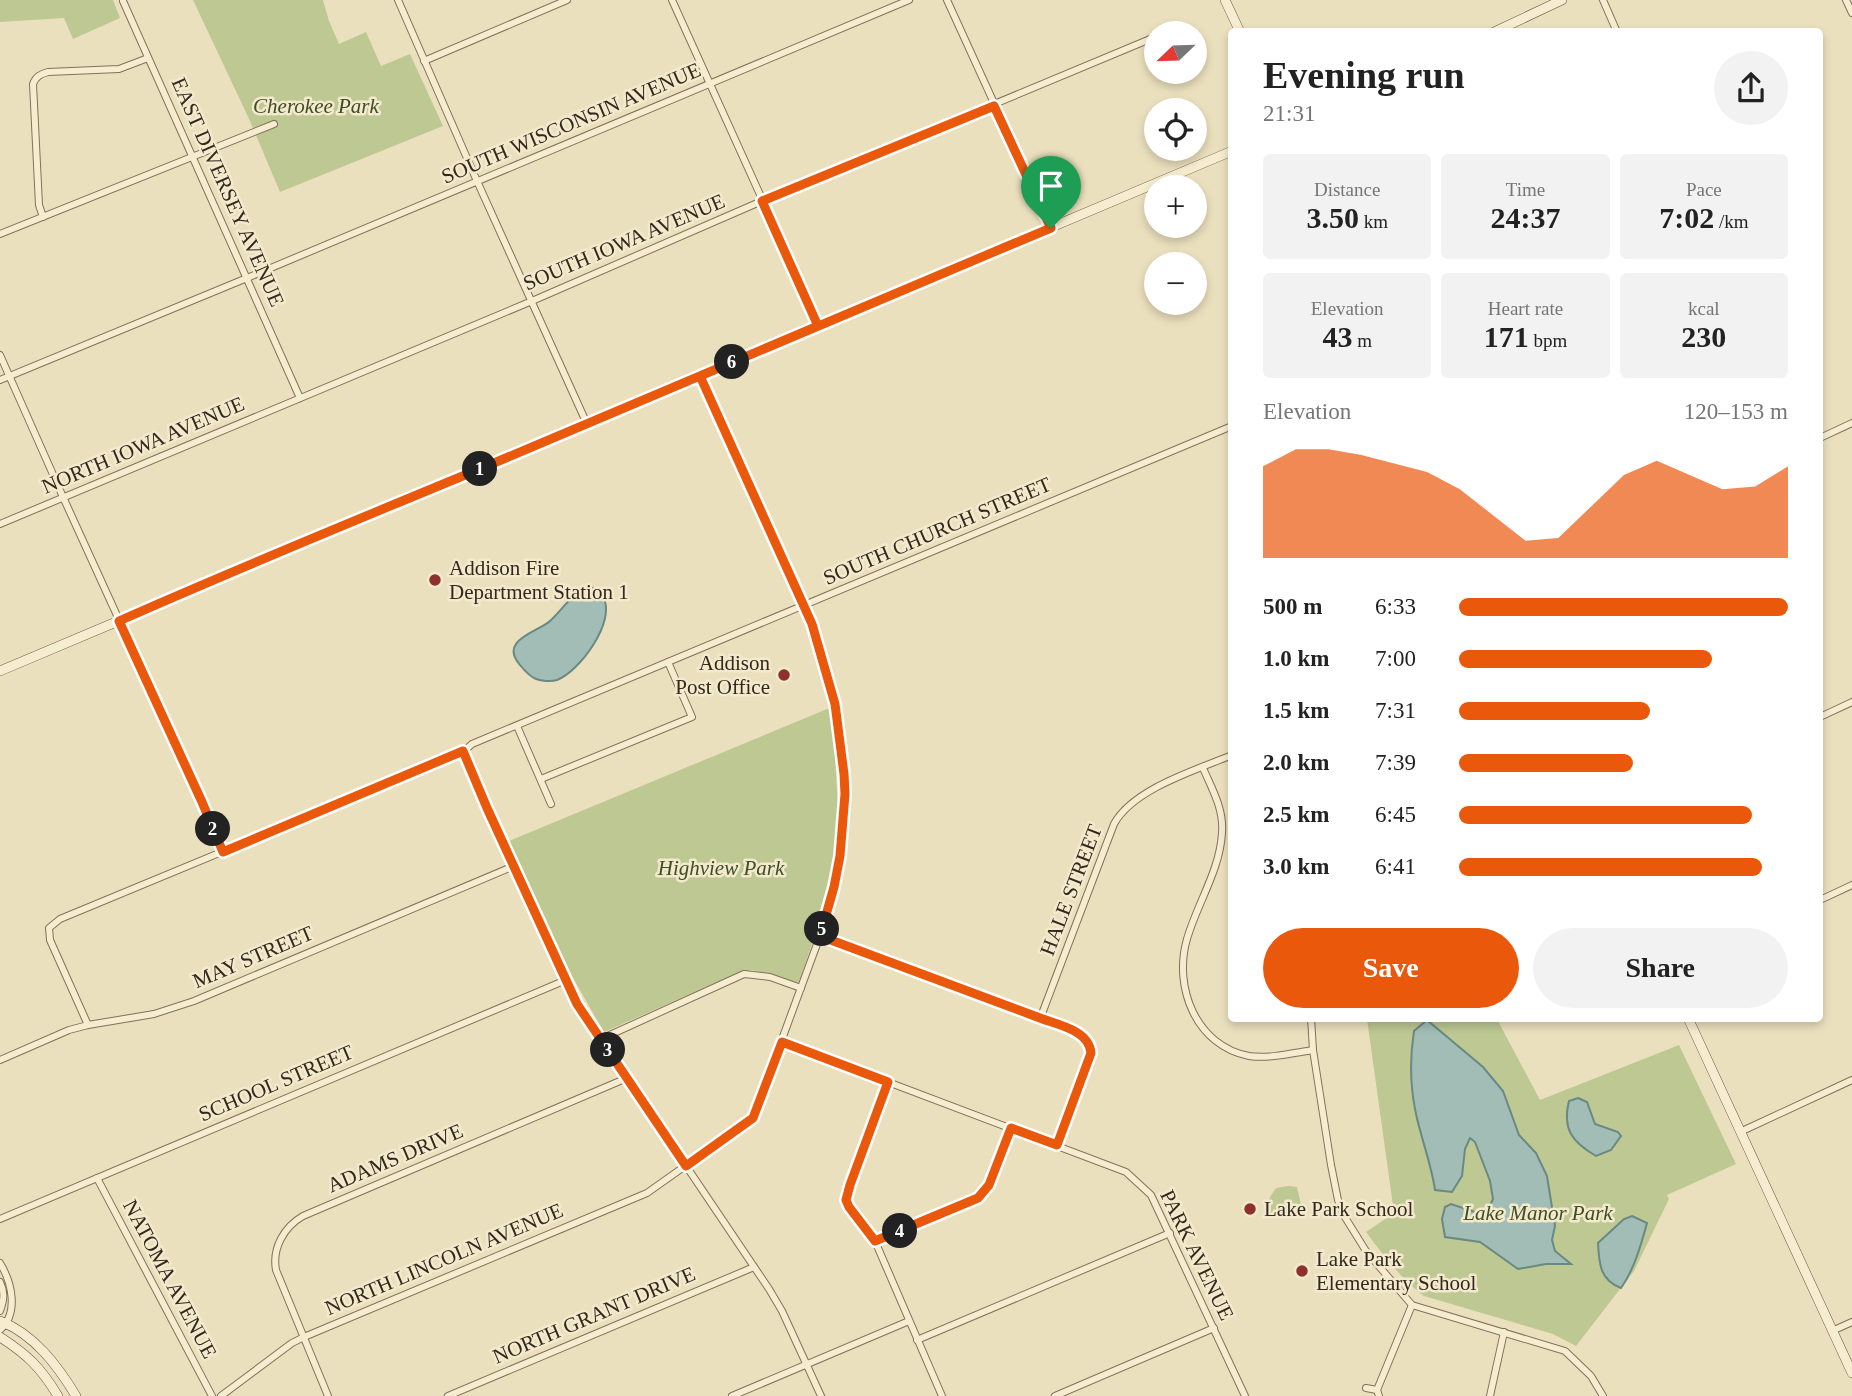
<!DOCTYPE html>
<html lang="en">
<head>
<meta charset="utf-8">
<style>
	:root { --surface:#fff; --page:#f2f2f2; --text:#222; --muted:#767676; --accent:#ea580c }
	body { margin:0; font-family:"Times New Roman",serif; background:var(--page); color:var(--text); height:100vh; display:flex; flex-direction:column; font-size:26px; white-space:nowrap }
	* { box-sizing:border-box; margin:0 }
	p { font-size:23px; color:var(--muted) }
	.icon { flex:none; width:38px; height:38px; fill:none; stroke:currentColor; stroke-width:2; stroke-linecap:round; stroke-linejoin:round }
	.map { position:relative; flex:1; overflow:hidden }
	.panel { position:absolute; left:1228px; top:28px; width:595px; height:994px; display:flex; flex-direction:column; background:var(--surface); border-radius:7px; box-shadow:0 4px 10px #0003 }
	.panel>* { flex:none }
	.needle { width:46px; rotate:247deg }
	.tools { position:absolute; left:1144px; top:21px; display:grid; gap:14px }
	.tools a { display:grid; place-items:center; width:63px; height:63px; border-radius:50%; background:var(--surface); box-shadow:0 4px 10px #0003; font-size:35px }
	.pin { position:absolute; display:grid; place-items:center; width:60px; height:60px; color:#fff; margin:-72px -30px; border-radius:50% 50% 50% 0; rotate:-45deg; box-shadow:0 0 7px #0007 }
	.pin .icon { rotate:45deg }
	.km { position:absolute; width:35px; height:35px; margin:-18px; border-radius:50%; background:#222; color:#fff; font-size:19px; line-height:35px; text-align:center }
	.round { display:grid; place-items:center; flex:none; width:74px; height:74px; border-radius:37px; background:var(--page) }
	.headline { display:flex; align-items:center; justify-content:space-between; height:119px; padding:0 35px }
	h1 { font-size:38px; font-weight:700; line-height:52px }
	.figures { display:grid; grid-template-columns:repeat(3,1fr); gap:10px; height:119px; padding:7px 35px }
	.figures div { display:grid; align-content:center; border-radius:7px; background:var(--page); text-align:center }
	.figures b { font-size:30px; font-weight:700 }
	.figures small { font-size:19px; font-weight:400 }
	.figures p { font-size:19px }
	.chart { height:196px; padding:14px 35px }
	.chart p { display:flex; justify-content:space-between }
	.chart svg { width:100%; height:126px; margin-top:7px; fill:var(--accent); opacity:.7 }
	.cta { display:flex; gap:14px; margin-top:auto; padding:14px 35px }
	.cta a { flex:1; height:80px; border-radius:42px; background:var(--accent); color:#fff; font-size:28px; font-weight:700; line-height:80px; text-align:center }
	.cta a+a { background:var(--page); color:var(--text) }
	ul { padding:0 35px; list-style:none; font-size:23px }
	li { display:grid; grid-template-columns:112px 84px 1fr; align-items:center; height:52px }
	li i { height:18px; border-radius:9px; background:var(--accent) }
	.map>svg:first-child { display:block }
</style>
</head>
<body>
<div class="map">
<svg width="1852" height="1396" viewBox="0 0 1852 1396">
	<rect width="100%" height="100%" fill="#ebe0be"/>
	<g fill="#bec893">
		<path d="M0,0H113L120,18L73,39L64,18L0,22Z"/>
		<path d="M193,0H323L329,21L339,44L366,32L381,66L410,54L443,126L280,192L250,121Z"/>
		<path d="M832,707L839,825L829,892L799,983L752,970L731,976L604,1032L573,978L509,841Z"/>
		<path d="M1367,1019H1497L1540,1100L1679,1045L1736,1164L1667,1195L1669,1199L1634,1271L1576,1346L1553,1334L1424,1296C1401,1279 1383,1255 1366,1232L1394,1213Z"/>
		<path d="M1288,1186L1297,1187L1302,1209C1291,1214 1283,1217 1271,1216C1262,1207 1270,1197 1276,1188Z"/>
	</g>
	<g fill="#a1bdb6" stroke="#6a8983" stroke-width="2">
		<path d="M591,587C595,589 601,592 603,597C617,621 579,672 557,680C551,682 541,681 536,679C529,676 524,670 520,665C498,640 538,632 550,621C564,608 572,592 591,587Z"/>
		<path d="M1427,1020L1483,1067L1503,1091L1519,1135L1536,1153L1547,1176L1555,1226L1552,1240L1555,1251L1571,1264H1546L1518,1269L1480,1242L1445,1237L1442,1219L1445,1207L1451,1204L1478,1213L1488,1209L1493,1199L1490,1181L1475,1142L1470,1138L1465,1149L1462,1176L1452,1192L1435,1190C1431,1162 1420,1136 1415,1109C1410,1083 1410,1056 1414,1031Z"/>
		<path d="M1578,1098L1587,1102L1595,1124L1618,1132L1621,1136L1611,1150L1596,1156C1572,1142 1562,1129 1569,1101Z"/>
		<path d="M1632,1216L1647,1223C1641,1245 1634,1270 1621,1288C1600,1280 1599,1264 1598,1243L1624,1219Z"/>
	</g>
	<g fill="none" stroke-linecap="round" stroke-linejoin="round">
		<g stroke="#827158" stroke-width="8">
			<g id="street">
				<path d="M398,0L477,181L587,424"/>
				<path d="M672,0L819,325"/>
				<path d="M947,0L1051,228"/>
				<path d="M1603,0L1617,32"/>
				<path d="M1846,0L1852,13"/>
				<path d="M123,1L300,398"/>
				<path d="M424,61L567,0"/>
				<path d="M43,217L39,205L33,84C36,76 41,74 48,72L119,69L148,58"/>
				<path d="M0,234L274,124"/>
				<path d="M0,355L63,497L202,802L223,852"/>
				<path d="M0,380L247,278L909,0"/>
				<path d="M1820,438L1852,423"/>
				<path d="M0,524L532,301L762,201L1155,37"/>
				<path d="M1820,717L1852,702"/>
				<path d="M517,726L551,804"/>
				<path d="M463,752L487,808L577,1004L769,1289L782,1311L821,1396"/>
				<path d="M1203,768C1212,789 1224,809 1222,833C1220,870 1197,904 1187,939C1173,987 1196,1046 1249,1056C1269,1059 1293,1053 1313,1050"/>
				<path d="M541,779L692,717L668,662"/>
				<path d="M1820,900L1852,885"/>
				<path d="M820,936L1075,1032C1084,1037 1090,1041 1091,1053L1057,1145"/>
				<path d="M1311,1018L1313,1050L1331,1165L1338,1200L1343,1214L1366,1251L1412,1305L1565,1351L1591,1376L1603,1396"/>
				<path d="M1040,1019L1114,824C1133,789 1196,770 1232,755"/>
				<path d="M88,1025L50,940L49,928L60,919L463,752L472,744L1232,426"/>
				<path d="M601,1039L744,974L770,977L801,988"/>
				<path d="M782,1042L1126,1172L1151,1195L1245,1396"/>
				<path d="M0,1060L69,1030L88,1025L154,1014L194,1001L514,866"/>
				<path d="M888,1082L850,1185L846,1200L849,1207L875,1241L942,1396"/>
				<path d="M1740,1132L1852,1080"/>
				<path d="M97,1178L212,1396"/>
				<path d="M0,1219L566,980"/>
				<path d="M875,1241L978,1198L989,1185L1011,1128"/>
				<path d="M0,1263C12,1283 19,1313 0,1330"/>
				<path d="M0,1282C5,1292 4,1300 0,1311"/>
				<path d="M1832,1331L1852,1322"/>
				<path d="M917,1340L1170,1233"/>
				<path d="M1366,1388L1377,1390"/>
				<path d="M221,1396L292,1343L304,1337L647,1193L753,1118L820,936L834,887L840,856L845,794L844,774L835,704L812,624L700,376"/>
				<path d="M328,1396L276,1270C272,1248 284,1227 303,1216L627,1078"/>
				<path d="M448,1396L754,1267"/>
				<path d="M732,1396L909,1321"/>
				<path d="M1055,1396L1214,1328"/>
				<path d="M1379,1396L1377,1390L1412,1305"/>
				<path d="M1490,1396L1504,1332"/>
			</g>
		</g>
		<g stroke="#64523c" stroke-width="10">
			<g id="secondary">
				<path d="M1225,0L1240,32"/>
				<path d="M1494,32L1562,0"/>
				<path d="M0,671L1232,151"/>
				<path d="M1688,1018L1852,1373"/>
				<path d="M0,1321C34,1334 58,1366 76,1396"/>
				<path d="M0,1337C28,1355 41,1368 58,1396"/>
			</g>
		</g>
		<use href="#street" stroke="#f6edd1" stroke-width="6"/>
		<use href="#secondary" stroke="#f6edd1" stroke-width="9"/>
	</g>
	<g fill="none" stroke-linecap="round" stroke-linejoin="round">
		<g stroke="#fff" stroke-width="14">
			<path id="route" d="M1051,228L1015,243C841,315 668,390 494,463C369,515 243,566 119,621L202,802L223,852L463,751L487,808L577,1004L686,1166L753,1118L782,1042L888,1082L850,1185L846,1200L849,1207L875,1241L978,1198L989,1185L1011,1128L1057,1145L1091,1053C1089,1030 1058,1025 1040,1018L820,936L834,887L840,856L845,794L844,774L835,704L812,624L700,376L818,326L762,201L994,106L1051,228"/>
		</g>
		<use href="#route" stroke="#ea580c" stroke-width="9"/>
	</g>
	<g fill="#8e312c" stroke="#f3eacd" stroke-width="2.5">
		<circle cx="435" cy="580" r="7"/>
		<circle cx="784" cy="675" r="7"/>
		<circle cx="1250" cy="1209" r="7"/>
		<circle cx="1302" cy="1271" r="7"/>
	</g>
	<g text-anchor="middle" stroke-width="5" stroke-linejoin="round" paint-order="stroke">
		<g font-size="21" font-style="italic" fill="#404e24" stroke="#f3eacd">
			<text x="316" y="113">Cherokee Park</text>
			<text x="721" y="875">Highview Park</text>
			<text x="1538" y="1220">Lake Manor Park</text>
		</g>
		<g font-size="21" fill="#32281c" stroke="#f3eacd">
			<text transform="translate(571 123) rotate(-23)" y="7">SOUTH WISCONSIN AVENUE</text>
			<text transform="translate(228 192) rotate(66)" y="7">EAST DIVERSEY AVENUE</text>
			<text transform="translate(624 242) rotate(-23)" y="7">SOUTH IOWA AVENUE</text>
			<text transform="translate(143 445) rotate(-23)" y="7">NORTH IOWA AVENUE</text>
			<text transform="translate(937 531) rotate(-23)" y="7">SOUTH CHURCH STREET</text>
			<text transform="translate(1071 890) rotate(-69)" y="7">HALE STREET</text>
			<text transform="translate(253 957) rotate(-23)" y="7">MAY STREET</text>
			<text transform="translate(276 1083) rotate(-23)" y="7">SCHOOL STREET</text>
			<text transform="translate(395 1158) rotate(-23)" y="7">ADAMS DRIVE</text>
			<text transform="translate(1197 1255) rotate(64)" y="7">PARK AVENUE</text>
			<text transform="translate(444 1259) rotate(-23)" y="7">NORTH LINCOLN AVENUE</text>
			<text transform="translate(170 1279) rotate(62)" y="7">NATOMA AVENUE</text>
			<text transform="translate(594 1315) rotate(-23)" y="7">NORTH GRANT DRIVE</text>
		</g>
		<g font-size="21" fill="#32281c" stroke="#f3eacd" text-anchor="start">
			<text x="449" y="575">Addison Fire<tspan x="449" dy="24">Department Station 1</tspan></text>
			<text x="770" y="670" text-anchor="end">Addison<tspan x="770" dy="24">Post Office</tspan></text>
			<text x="1264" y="1216">Lake Park School</text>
			<text x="1316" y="1266">Lake Park<tspan x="1316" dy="24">Elementary School</tspan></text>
		</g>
	</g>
</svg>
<div class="tools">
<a><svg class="needle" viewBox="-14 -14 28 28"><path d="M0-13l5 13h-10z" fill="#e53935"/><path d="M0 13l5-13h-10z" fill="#767676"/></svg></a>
<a><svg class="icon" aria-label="locate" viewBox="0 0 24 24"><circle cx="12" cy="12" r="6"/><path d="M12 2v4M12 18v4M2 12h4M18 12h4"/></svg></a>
<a>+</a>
<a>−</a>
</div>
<div class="pin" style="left:1051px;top:228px;background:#1e9e55"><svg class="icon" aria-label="arrive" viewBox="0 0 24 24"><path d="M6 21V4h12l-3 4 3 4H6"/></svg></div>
<b class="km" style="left:480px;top:469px">1</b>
<b class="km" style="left:213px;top:829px">2</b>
<b class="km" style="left:608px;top:1050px">3</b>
<b class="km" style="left:900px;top:1231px">4</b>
<b class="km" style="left:822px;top:929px">5</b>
<b class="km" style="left:732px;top:362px">6</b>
<section class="panel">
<div class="headline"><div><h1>Evening run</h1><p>21:31</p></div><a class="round"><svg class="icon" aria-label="share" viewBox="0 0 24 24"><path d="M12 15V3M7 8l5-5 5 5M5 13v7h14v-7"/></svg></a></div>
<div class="figures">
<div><p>Distance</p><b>3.50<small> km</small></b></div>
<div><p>Time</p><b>24:37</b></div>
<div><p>Pace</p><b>7:02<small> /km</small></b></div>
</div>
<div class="figures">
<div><p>Elevation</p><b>43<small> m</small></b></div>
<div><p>Heart rate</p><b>171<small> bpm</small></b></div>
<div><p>kcal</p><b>230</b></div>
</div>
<div class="chart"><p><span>Elevation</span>120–153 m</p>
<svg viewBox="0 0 160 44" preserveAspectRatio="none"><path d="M0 44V12L10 6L20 6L30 8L40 11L50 14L60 20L70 29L80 38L90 37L100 26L110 15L120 10L130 15L140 20L150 19L160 12V44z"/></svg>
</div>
<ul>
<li><b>500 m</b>6:33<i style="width:100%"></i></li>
<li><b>1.0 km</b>7:00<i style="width:77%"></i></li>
<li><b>1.5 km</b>7:31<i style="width:58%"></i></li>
<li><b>2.0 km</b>7:39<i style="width:53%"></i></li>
<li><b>2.5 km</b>6:45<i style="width:89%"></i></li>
<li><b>3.0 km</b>6:41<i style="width:92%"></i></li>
</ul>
<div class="cta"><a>Save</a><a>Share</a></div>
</section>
</div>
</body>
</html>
